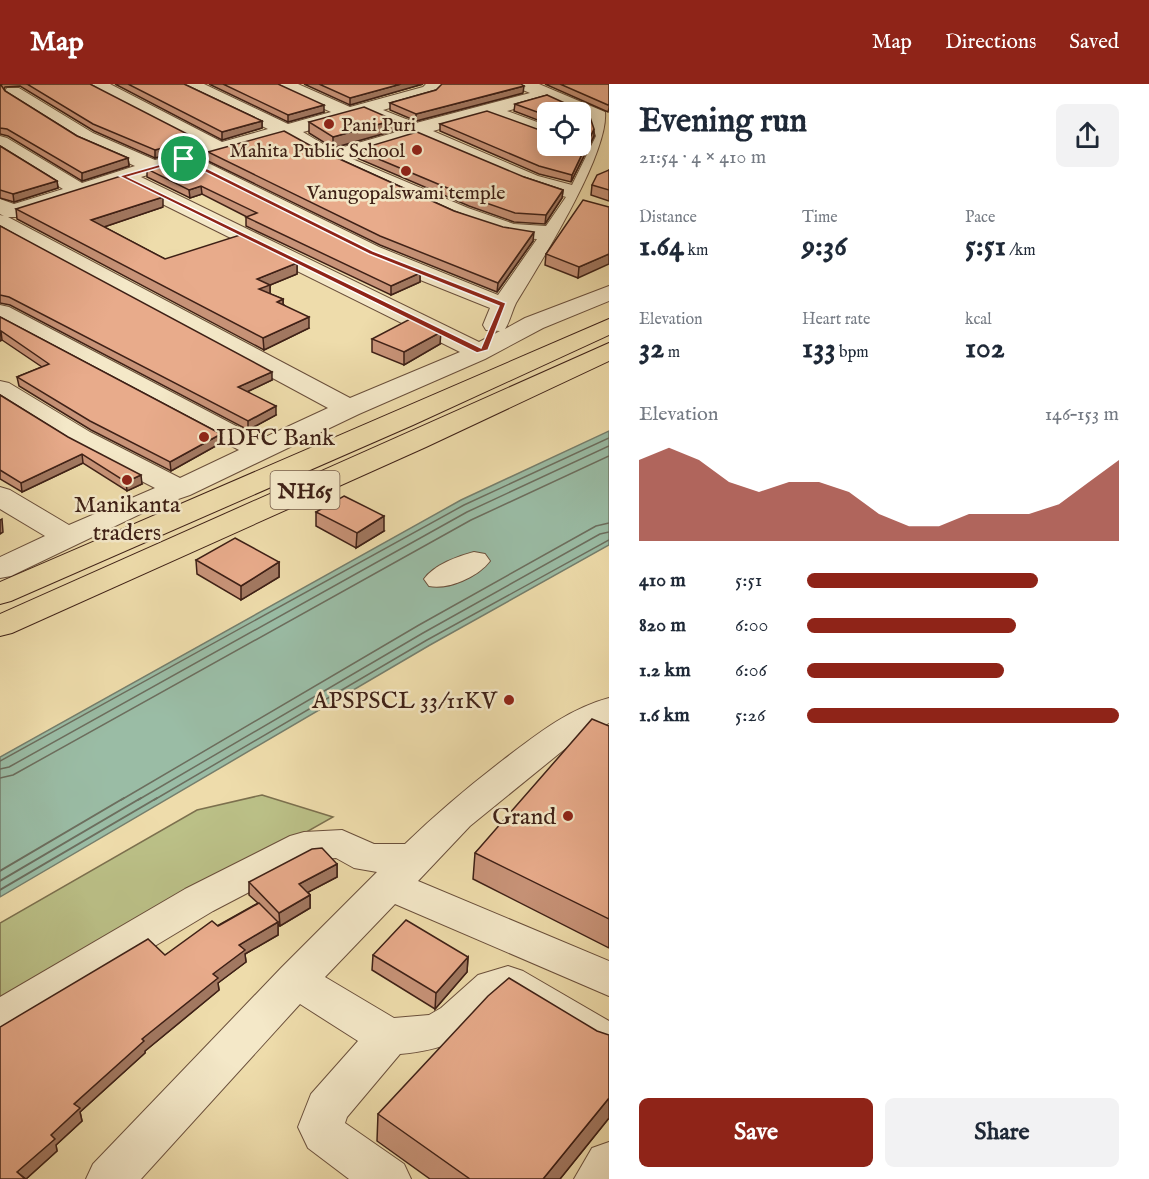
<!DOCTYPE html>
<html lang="en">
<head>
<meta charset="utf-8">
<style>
	:root { --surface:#fff; --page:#f2f2f3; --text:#1f2937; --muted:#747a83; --accent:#8f2418 }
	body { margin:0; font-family:"IM FELL English",serif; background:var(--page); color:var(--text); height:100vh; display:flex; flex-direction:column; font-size:22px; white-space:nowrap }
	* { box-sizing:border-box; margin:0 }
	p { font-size:20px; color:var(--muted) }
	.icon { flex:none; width:33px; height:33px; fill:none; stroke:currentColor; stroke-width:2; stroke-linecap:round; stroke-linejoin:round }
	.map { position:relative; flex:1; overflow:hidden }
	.sheet { display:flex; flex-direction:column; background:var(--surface); width:540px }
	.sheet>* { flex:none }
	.controls { position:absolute; left:537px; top:18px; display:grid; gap:12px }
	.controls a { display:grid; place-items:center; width:54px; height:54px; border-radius:9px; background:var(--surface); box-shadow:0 3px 15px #0003; font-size:30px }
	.pin { position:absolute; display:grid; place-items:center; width:51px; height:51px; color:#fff; margin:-26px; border:3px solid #fff; border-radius:50%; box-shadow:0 2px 6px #0007 }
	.round { display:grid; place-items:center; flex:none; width:63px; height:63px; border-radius:9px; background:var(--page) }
	.headline { display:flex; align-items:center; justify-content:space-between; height:102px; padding:0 30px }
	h1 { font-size:33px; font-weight:700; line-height:45px }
	.figures { display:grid; grid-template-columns:repeat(3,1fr); gap:9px; height:102px; padding:6px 30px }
	.figures div { display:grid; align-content:center }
	.figures b { font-size:30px; font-weight:700 }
	.figures small { font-size:16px; font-weight:400 }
	.figures p { font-size:16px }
	.chart { height:168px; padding:12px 30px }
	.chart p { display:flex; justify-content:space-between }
	.chart svg { width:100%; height:108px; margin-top:6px; fill:var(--accent); opacity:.7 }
	.cta { display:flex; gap:12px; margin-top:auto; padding:12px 30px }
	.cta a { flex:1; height:69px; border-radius:9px; background:var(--accent); color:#fff; font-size:24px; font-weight:700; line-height:69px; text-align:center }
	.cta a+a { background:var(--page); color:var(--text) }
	ul { padding:0 30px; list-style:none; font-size:20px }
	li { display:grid; grid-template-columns:96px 72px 1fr; align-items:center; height:45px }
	li i { height:15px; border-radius:8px; background:var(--accent) }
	header { display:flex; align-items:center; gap:36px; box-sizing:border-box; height:84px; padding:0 30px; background:var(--accent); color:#fff }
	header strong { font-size:28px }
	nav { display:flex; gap:33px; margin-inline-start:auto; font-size:21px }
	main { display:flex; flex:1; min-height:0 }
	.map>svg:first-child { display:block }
</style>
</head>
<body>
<header>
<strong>Map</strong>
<nav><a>Map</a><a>Directions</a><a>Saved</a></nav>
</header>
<main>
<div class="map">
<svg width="609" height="1095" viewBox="0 0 609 1095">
	<rect width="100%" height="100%" fill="#eedcab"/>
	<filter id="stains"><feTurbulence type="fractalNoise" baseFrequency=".00333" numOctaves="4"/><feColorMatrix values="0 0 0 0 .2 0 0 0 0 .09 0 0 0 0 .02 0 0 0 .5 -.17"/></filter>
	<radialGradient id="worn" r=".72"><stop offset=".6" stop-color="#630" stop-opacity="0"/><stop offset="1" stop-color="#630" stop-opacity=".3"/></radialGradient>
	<path fill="#bbc087" stroke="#7c704e" stroke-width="1.5" d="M262,711L333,733L0,921V839L197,726Z"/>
	<path fill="#9abca5" stroke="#757e6c" stroke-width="1.5" d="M609,347V461L430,561L0,813V673L461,416Z"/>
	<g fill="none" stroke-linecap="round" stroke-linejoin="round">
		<g stroke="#6c6e5e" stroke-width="1.5">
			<path d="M0,677L464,421L609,354"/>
			<path d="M0,685L9,683L467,428L609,362"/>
			<path d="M0,694L13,691L471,436L609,372"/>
			<path d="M121,716L419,541L596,442L609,439"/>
			<path d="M138,716L423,549L600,450L609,448"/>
			<path d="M154,716L427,556L609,456"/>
		</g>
		<g stroke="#6c6e5e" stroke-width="2">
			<path d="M0,787L124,714"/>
			<path d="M0,797L141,714"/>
			<path d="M0,806L157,714"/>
		</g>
		<g stroke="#6a4f3b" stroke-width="2">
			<g id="minor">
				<path d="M87,0H110L222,58L268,45L184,4L181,0H204L288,40L331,28L277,4L274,0H298L350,23L423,3L426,0H445L435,11L383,26L416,39L530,9L518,4L515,0H539L605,28C609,70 539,181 516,219C512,227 510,237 505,245L525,234L609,202V217L543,244L485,275L359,330L190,411L155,423L11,492L0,494V473L45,452L0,425V403L10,406L69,441L155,404L70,360L0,316V297L9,299L90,348L180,394L239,366L0,238V221L9,223L261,355L328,324L0,147V131L4,132L0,130V115L14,120L63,105L0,66V52L7,54L82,99L135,82L79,57L7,12L4,8L7,4H19L93,49L155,76L203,63L90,4ZM546,16L574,28H580V31L590,35L596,52L572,101L538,92L433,47L487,32L548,55V42L507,27ZM364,31L400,47L333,66L303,48C318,44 354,37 364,31ZM284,53C323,77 365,95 407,114C449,132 491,153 537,155L498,211L379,163L202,76ZM417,54L524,100L566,113L546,142L514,140L468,124L350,74ZM181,81L363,173L490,224L483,241L486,246L500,247L479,258L141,93ZM122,100L460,268L350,314L8,133H20Z"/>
				<path d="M474,468L485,470L490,477C478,493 448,506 429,502L424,495C434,481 458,472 474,468Z"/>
				<path d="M609,614V639L577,655L470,742L418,797L609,877V912L395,820L325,893L394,934L429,931L441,924L478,891L508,882L523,887L609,937V977L593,972L505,918C468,953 452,965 400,970L347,1033L345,1039L404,1080L411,1095H349L308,1064L298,1043L311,1010L358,957L300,920L141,1095H86L93,1080L281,884L377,788L354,784L336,774L311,776L213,827L15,946L0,952V913L185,805L290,752L304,748L342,746L374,760H405C436,730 468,703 503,676C536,651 568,625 609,614Z"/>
				<path d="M609,1058V1095H574L592,1064Z"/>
			</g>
		</g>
		<g stroke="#3e2016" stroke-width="2">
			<g id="highway">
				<path d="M609,235V251L413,341L11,517L0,520V498Z"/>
				<path d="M609,259V277L426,363L12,549L0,552V530Z"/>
			</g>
		</g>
		<use href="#minor" fill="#f4e8c8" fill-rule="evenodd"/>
		<use href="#highway" fill="#eedcab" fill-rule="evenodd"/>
	</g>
	<g fill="#c89378" stroke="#3e2016" stroke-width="1.5">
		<path d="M0,0H90L197,62L155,74L94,47L20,2L5,3L4,5L5,7L77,52L128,74L129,82L82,97L8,52L0,50Z"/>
		<path d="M115,0H184L262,37V44L222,56Z"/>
		<path d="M209,0H278L324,28L288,38Z"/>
		<path d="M304,0H423L350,21Z"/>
		<path d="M545,0H609V24L608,28Z"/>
		<path d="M436,6L523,9L416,37L390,26V19Z"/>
		<path d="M547,11L594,52L571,98L539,90L440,47V40L580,62L548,28V40L514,27L515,20Z"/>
		<path d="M394,36L393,47L333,64L309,49V38Z"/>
		<path d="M0,62L57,97L58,104L14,118L0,114Z"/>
		<path d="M313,63L454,127L533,157L497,208L380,161L208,77V68Z"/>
		<path d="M357,66L524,93L563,106L562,114L545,140L514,138L469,122L357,74Z"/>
		<path d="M180,75L362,166L420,189V198L391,211L246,142V133H247L202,110L190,114L147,93V85Z"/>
		<path d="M609,86V117L591,111L592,101Z"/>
		<path d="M163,123L104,143L165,175L297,179V190L270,201V210L283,215V220L309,244L264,266L17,135L16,125Z"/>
		<path d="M609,123L578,194L545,181L546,170Z"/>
		<path d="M0,142L272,296L247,308L276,331L248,346L10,221L0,219Z"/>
		<path d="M0,233L221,350V359L171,387L91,346L19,302L17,293L42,283L2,256L0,257Z"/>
		<path d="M372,255L440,260L404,281L372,268Z"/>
		<path d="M0,311L142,400L127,407L83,379L22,408L0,395Z"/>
		<path d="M316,428L384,447L356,464L316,442Z"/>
		<path d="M196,476L279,478V493L241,516L197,490Z"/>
		<path d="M609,642V864L473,795L475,769Z"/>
		<path d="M337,780V793L308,808L310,811V824L280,842L278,840V851L245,870L246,878L218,899L219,906L145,967V969L80,1028L82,1037L56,1061L57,1067L26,1095L165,871L258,819L249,811V798Z"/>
		<path d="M373,871L468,873L467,888L435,925L372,886Z"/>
		<path d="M378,1030L609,1034L560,1095H430L377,1057Z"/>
	</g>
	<g fill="#a27861" stroke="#3e2016" stroke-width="1.5">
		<path d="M401,0H423L350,21V14Z"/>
		<path d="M524,2L523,9L416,37V30Z"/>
		<path d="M324,21V28L288,38V31Z"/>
		<path d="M394,36L393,47L333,64V53Z"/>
		<path d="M262,37V44L222,56V48Z"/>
		<path d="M594,45V52L571,98L572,91Z"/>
		<path d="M197,55V62L155,74V66Z"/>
		<path d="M128,74L129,82L82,97V89Z"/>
		<path d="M57,97L58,104L14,118L13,110Z"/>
		<path d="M201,102L202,110L190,114L189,106Z"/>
		<path d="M563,106L562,114L545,140L546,131Z"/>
		<path d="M163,113V123L92,147L91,136Z"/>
		<path d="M534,148L533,157L497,208L498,199Z"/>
		<path d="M609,170V180L578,194L579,183Z"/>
		<path d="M297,179V190L270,201V212L260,217L257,195Z"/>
		<path d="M420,189V198L391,211V202Z"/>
		<path d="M283,215V226L277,218Z"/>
		<path d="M309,233V244L264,266L263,254Z"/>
		<path d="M1,247L2,256L0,257V248Z"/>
		<path d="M441,248L440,260L404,281V268Z"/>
		<path d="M272,288V296L238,312V303Z"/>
		<path d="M276,322V331L248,346V337Z"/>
		<path d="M221,350V359L171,387L170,378Z"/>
		<path d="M82,370L83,379L22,408L21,399Z"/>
		<path d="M141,391L142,400L127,407L126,398Z"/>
		<path d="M384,432V447L356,464L357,449Z"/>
		<path d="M2,435L3,448L0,450V436Z"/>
		<path d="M279,478V493L241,516V502Z"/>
		<path d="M337,780V793L299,813V800Z"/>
		<path d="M310,811V824L280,842L279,829Z"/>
		<path d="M278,838V851L245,870L246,878L218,899L219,906L145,967V969L80,1028L82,1037L56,1061L57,1067L26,1095L17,1088L51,1051L74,1020L142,955L213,890L239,861Z"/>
		<path d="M468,873L467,888L435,925L436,909Z"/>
		<path d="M609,1014V1034L560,1095H543Z"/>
	</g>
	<g fill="#e8ab8b" stroke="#3e2016" stroke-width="1.5">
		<path d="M0,0H2L1,1L5,7L77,52L128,74L82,89L7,45L0,44Z"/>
		<path d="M27,0H90L197,55L155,66L93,40Z"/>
		<path d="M128,0H184L262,37L222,48Z"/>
		<path d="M223,0H278L324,21L288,31Z"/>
		<path d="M319,0H401L350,14Z"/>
		<path d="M442,0H521L524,2L416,30L390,19L436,6Z"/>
		<path d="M560,0H609V20L608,21Z"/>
		<path d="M547,11L589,30L594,45L572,91L539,82L440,40L487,27L548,49V62H580V28H548V32L515,20Z"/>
		<path d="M364,23L394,36L333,53L309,38Z"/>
		<path d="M284,47L313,63L454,127L503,143L534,148L498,199L380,152L208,68Z"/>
		<path d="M417,48L524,93L563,106L546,131L515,129L469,113L357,66Z"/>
		<path d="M0,62L57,97L13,110L0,106Z"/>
		<path d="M180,75L362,166L420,189L391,202L246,133L257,129L201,102L189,106L147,85Z"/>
		<path d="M609,86V106L592,101L597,91Z"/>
		<path d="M121,92L163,113L91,136L165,175L240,151L297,179L257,195L270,201L259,205L283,215L277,218L309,233L263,254L16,125Z"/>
		<path d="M583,116L609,123V170L579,183L546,170Z"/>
		<path d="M0,142L272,288L238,303L276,322L248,337L9,213L0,211Z"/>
		<path d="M0,233L221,350L170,378L90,337L17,293L49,280L1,247L0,248Z"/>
		<path d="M412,234L441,248L404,268L372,255Z"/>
		<path d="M0,311L68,353L141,391L126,398L82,370L21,399L0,386Z"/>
		<path d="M344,412L384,432L357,449L316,428Z"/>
		<path d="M235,454L279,478L241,502L196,476Z"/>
		<path d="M592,635L609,642V835L475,769Z"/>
		<path d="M322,764L337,780L299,800L310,811L279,829L249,798L312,765Z"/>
		<path d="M259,819L278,838L239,861L245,866L213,890L218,894L142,955L144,957L74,1020L80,1024L51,1051L55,1055L17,1088L25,1095H0V943L148,855L165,871L212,837L218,842Z"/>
		<path d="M406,836L468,873L436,909L373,871Z"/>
		<path d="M509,894L597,947L609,951V1014L543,1095H470L378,1030L488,912Z"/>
	</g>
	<path fill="#8f2418" stroke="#fff" stroke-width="1.5" fill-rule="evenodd" d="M182,74H186L373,167L506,219L488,266L477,269L119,92ZM183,77L369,170L499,222L481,264L128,93Z"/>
	<g fill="#8f2418" stroke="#f4e8c8" stroke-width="2">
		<circle cx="329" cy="40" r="6"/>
		<circle cx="417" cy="66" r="6"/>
		<circle cx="406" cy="87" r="6"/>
		<circle cx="204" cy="353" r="6"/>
		<circle cx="127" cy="396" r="6"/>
		<circle cx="509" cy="616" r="6"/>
		<circle cx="568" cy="732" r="6"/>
	</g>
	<g text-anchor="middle" stroke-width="5" stroke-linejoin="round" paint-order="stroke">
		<g font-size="20" fill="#3e2016" stroke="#f4e8c8" text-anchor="start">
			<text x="341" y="47">Pani Puri</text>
			<text x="405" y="73" text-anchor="end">Mahita Public School</text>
			<text x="406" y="115" text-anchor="middle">Vanugopalswami temple</text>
		</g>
		<rect fill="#f4e8c8" stroke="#755c4b" stroke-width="1.5" x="270.5" y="387" width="69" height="38" rx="4.5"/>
		<g font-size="22" font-weight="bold" fill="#3e2016">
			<text x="305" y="414">NH65</text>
		</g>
		<g font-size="24" fill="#3e2016" stroke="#f4e8c8" text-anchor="end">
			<text x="216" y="361" text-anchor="start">IDFC Bank</text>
			<text x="127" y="428" text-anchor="middle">Manikanta<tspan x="127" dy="28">traders</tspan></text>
			<text x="497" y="624">APSPSCL 33/11KV</text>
			<text x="556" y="740">Grand</text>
		</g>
	</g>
	<rect width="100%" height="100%" filter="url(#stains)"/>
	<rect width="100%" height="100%" fill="url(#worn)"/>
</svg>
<div class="controls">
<a><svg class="icon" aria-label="locate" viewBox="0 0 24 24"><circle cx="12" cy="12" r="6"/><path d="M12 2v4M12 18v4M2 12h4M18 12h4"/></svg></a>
</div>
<div class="pin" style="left:184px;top:75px;background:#1e9e55"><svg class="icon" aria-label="arrive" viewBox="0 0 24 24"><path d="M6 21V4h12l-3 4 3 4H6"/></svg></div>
</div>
<section class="sheet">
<div class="headline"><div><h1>Evening run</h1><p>21:54 · 4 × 410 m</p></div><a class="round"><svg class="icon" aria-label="share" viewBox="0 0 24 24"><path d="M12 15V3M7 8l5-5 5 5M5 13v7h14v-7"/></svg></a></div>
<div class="figures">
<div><p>Distance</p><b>1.64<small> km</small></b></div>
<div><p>Time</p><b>9:36</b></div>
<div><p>Pace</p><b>5:51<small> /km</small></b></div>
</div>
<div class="figures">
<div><p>Elevation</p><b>32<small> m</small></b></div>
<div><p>Heart rate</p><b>133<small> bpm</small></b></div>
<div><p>kcal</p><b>102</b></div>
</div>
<div class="chart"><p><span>Elevation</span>146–153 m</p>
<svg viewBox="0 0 160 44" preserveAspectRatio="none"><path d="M0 44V11L10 6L20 11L30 20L40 24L50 20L60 20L70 24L80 33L90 38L100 38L110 33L120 33L130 33L140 29L150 20L160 11V44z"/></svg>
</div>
<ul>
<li><b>410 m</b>5:51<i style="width:74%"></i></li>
<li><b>820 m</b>6:00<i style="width:67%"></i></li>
<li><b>1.2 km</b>6:06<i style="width:63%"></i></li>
<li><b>1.6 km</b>5:26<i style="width:100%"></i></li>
</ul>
<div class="cta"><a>Save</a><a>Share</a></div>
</section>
</main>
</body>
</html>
